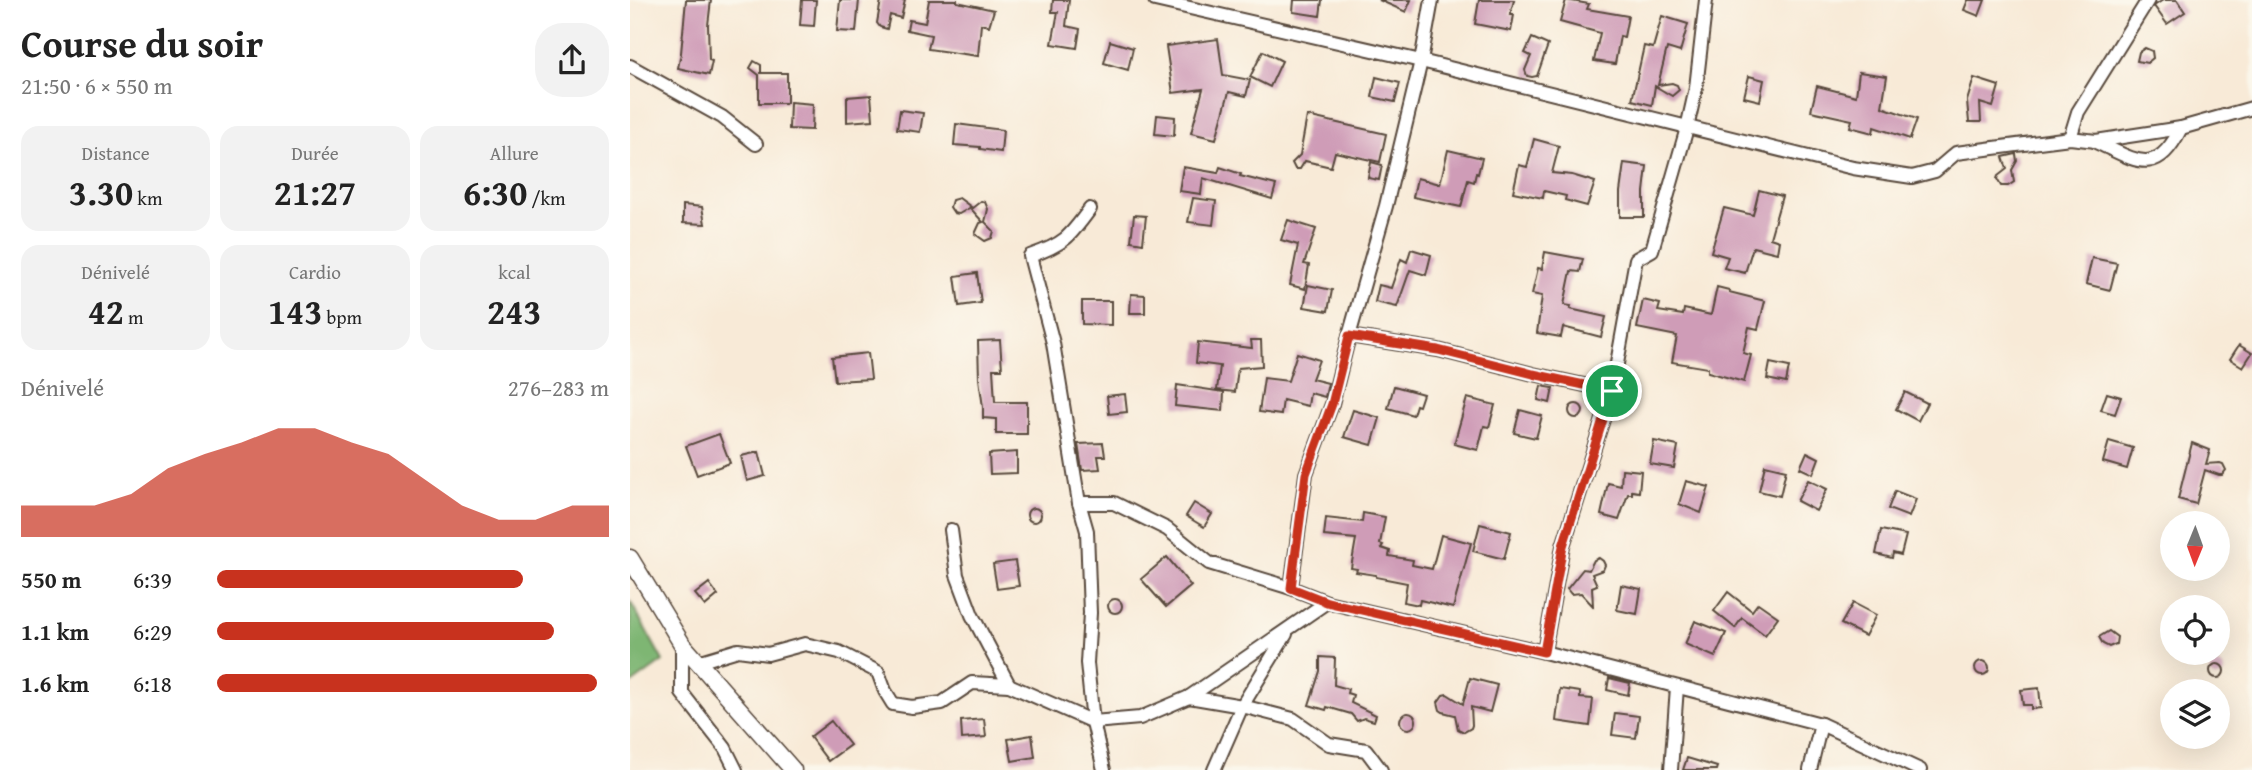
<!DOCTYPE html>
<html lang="fr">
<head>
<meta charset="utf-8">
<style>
	:root { --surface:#fff; --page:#f2f2f2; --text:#222; --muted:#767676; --accent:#c8321e }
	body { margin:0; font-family:"Gentium Book Plus",serif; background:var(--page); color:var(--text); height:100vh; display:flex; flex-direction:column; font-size:26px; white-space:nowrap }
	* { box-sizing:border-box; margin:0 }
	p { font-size:23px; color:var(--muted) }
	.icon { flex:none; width:38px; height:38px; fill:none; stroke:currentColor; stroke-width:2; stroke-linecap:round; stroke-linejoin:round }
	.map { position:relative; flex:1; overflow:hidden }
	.sheet { display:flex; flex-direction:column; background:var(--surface); width:630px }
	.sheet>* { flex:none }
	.needle { width:46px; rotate:181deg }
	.tools { position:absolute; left:1530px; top:511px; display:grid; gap:14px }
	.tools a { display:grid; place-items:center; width:70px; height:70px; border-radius:50%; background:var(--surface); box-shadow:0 7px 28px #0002; font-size:35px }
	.pin { position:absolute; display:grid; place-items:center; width:60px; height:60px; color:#fff; margin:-30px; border:4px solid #fff; border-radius:50%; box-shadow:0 2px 7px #0007 }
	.round { display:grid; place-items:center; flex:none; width:74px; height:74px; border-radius:28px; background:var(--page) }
	.overview { display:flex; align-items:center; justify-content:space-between; height:119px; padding:0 21px }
	h1 { font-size:38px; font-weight:700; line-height:52px }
	.stats { display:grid; grid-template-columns:repeat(3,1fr); gap:10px; height:119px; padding:7px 21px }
	.stats div { display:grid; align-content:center; border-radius:18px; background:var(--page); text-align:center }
	.stats b { font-size:35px; font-weight:700 }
	.stats small { font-size:19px; font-weight:400 }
	.stats p { font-size:19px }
	.chart { height:196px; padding:14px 21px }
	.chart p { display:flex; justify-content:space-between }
	.chart svg { width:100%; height:126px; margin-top:7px; fill:var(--accent); opacity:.7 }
	ul { padding:0 21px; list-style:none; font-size:23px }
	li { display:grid; grid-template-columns:112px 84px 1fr; align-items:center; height:52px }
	li i { height:18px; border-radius:9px; background:var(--accent) }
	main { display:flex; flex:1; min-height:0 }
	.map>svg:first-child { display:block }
</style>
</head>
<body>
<main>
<section class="sheet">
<div class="overview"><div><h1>Course du soir</h1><p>21:50 · 6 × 550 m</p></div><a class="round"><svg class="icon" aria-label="share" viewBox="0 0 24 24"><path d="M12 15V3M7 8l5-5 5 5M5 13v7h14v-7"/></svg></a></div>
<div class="stats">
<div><p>Distance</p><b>3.30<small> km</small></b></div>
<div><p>Durée</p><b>21:27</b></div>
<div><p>Allure</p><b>6:30<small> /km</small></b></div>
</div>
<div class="stats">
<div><p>Dénivelé</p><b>42<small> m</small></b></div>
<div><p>Cardio</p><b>143<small> bpm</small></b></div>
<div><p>kcal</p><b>243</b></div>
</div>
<div class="chart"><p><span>Dénivelé</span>276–283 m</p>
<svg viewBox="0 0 160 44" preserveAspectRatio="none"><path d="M0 44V33L10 33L20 33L30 29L40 20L50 15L60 11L70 6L80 6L90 11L100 15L110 24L120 33L130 38L140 38L150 33L160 33V44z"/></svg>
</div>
<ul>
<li><b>550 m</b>6:39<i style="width:78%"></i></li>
<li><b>1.1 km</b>6:29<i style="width:86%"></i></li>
<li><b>1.6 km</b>6:18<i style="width:97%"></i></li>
</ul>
</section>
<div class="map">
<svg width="1622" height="770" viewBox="0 0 1622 770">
	<rect width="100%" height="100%" fill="#fbf7ec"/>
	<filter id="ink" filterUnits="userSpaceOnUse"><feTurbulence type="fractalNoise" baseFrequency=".0143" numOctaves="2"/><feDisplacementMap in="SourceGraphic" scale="14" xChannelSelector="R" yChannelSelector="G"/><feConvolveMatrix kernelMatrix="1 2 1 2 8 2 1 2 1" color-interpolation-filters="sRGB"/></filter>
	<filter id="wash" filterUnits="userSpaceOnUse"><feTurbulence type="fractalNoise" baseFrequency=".00686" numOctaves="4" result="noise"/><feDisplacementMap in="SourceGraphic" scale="28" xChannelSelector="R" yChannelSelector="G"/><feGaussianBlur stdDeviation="1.57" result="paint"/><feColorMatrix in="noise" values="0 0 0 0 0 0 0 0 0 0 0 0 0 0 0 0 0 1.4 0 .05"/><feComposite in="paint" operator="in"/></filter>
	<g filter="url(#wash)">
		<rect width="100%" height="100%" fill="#f8ead7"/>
		<path fill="#7eb673" stroke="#5c7048" stroke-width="2" d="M0,601L33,661L0,685Z"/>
		<g id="blocks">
			<g fill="#cf9cb7">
				<path d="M56,0H81L78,25L79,60L82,61L79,75L48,68L51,53Z"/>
				<path d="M172,0H186L184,26L170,25Z"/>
				<path d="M210,0H229L226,32L207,31Z"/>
				<path d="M251,0H275L271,18L260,15L257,29L250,27L247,23Z"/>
				<path d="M299,0H327V2L364,10L359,26L351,24L348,56L298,49L301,35L277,30L279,20L295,23Z"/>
				<path d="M423,0H439L436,26L450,29L447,48L422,44L428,12H422Z"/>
				<path d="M664,0H692L690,16L663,12Z"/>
				<path d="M749,0H781L776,12Z"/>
				<path d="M849,0H884L880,15H884L881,31L845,24Z"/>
				<path d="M936,0L959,4L957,9L998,16L994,37L990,36L985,64L964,61L970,33L930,22Z"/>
				<path d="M1338,0H1355L1349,16L1334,10Z"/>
				<path d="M1533,0H1547L1555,12L1537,24L1524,6Z"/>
				<path d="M1032,16L1058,24L1050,52L1037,48L1028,85L1042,83L1047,85L1049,90L1042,96L1025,86L1022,105L1002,100L1014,46L1023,48Z"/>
				<path d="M902,38L918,45L907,76L902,77L897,76L895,70L901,56L895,53Z"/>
				<path d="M588,39L593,75L620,80L616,96L599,92L586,139L561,133L573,89L543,93L536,46Z"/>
				<path d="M480,41L503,48L498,70L474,63Z"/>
				<path d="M1515,48L1522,51L1523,58L1517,63L1507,61L1509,52Z"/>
				<path d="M633,51L652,61L640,87L620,77Z"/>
				<path d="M124,61L131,65V73H157V103H129V75L120,68Z"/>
				<path d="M1229,72L1257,76L1252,107L1287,119L1280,139L1244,127L1243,133L1220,127L1222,120L1181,111L1187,86L1226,96Z"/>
				<path d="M1119,76L1134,80L1130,101L1114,97Z"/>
				<path d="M746,77L770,83L765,102L742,97Z"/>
				<path d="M1344,78L1369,86L1363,107L1350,103L1351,122H1339L1337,101Z"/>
				<path d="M241,95L243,120L217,122V97Z"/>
				<path d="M160,102L183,104L182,130L159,129Z"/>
				<path d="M270,110L293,113L290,132L267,129Z"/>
				<path d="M527,115L545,117L544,136L525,134Z"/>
				<path d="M677,116L756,134L750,162L705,152L701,167L675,161L670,169H665L662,163L670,155Z"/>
				<path d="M326,124L373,130L371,152L350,149V147L324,145Z"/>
				<path d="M904,139L929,146L922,173L942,175L965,182L957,206L935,200L936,196L914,191L913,198L883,192L889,165L897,167Z"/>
				<path d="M818,150L852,158L848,174L846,173L844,182L838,180L831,207L783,197L787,178L810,184Z"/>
				<path d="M1386,154L1387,161L1382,170L1384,182L1378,186H1371L1367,179L1368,176L1377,169L1373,157Z"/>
				<path d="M741,162L752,165L749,180L738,178Z"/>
				<path d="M994,163L1017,166L1014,192V217H990V192Z"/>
				<path d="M553,167L588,173L590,167L611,174L610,176L646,185L642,199L573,178L571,194L549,191Z"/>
				<path d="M1129,190L1152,196L1140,238L1149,241L1147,253L1123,247L1115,273L1094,268L1098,257L1081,252L1094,208L1123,215Z"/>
				<path d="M329,198L341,207L329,214L324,213L320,207L322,200Z"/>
				<path d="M563,198L586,201L583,225L558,222Z"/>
				<path d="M351,201L355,202L358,209L355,222L364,231L362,238L355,241L345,234L350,223L353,222L341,209Z"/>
				<path d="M53,205L72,207L75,224L53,223Z"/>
				<path d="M504,215L516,216L513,243L501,241Z"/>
				<path d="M658,220L686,229L674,264L679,265L675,289L660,285L668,245L651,240Z"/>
				<path d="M781,249L801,255L796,275L780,270L767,307L745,302L749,285L761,288L771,259L777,262Z"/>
				<path d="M915,252L953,259L950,272L941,271L934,305L941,306L940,309L976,317L971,337L933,327L931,337L907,333L912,296L902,294L908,268L912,269Z"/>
				<path d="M1462,258L1487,263L1480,290L1456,284Z"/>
				<path d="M347,273L351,303L329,306L325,276Z"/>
				<path d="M678,285L702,290L698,311L674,307Z"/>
				<path d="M1087,287L1099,290V292L1135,301L1128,329L1119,327L1113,353L1121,355L1114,382L1078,372V368L1042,362L1047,336L1007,328L1013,300L1030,304L1028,311L1053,315L1054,309L1081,315Z"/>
				<path d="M501,294L515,295V313H500Z"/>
				<path d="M452,301H481V325L452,324Z"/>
				<path d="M370,340L372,369H363L365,402H397V434H366V419L353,418V407L349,379L348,341Z"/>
				<path d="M621,340H631L632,366L608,368L605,392L587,390L590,366L566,363L568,342L622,348Z"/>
				<path d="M1609,345L1622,353L1613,367L1600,359Z"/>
				<path d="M238,353L241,379L205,381L202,357Z"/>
				<path d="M667,353L689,360L682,379L698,383L695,397L680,393L678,406L653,400L651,415L629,412L634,378L658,381Z"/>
				<path d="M1140,363L1159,367L1156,383L1137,379Z"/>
				<path d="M547,385L594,392L593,411L545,406Z"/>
				<path d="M764,386L793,394L789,406L786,405L783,415L758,408Z"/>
				<path d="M911,386L923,388L920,403L908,400Z"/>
				<path d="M1275,392L1297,403L1288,421L1266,409Z"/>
				<path d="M1477,393L1491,397L1485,414L1471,410Z"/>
				<path d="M495,394L497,412L479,414L477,396Z"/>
				<path d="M837,398L865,405L859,427L854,426L848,450L824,444Z"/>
				<circle cx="946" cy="411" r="7"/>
				<path d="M723,410L750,418L742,445L714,437Z"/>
				<path d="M890,410L912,416L906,438L884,433Z"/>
				<path d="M89,434L100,463L67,475L56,446Z"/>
				<path d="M1024,441L1048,446L1044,468L1020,464Z"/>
				<path d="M1479,441L1503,448L1497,469L1473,462Z"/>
				<path d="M473,443L475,456H468L470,469L452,470L448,444Z"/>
				<path d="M1562,443L1580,450L1576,464L1590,463L1593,464L1596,470L1592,475H1589L1575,470L1566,504L1548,499Z"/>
				<path d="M129,452L135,476L117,481L111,456Z"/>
				<path d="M387,452V473L360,474L359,454Z"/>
				<path d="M1177,452L1189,458L1183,474L1170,468Z"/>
				<path d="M1135,465L1156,470L1150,496L1129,491Z"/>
				<path d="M992,469L1011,471L1009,492L1002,491V494H998L989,520L971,515L978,483L991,486Z"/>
				<path d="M1178,480L1197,489L1186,511L1167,501Z"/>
				<path d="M1056,481L1079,487L1071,513L1049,504Z"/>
				<path d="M1265,491L1286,499L1279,517L1258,509Z"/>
				<path d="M564,503L582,514L574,527L556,516Z"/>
				<circle cx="404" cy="515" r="7"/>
				<path d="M733,513L755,517L750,544L753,545L751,548L760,551L759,556L783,560L782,565L802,569L811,535L841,543L823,608L790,600L789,605L774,602L777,583L746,577V575L726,572L727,569L721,568L726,539L694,536L696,518L732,522Z"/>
				<path d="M850,524L881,532L874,559L843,551Z"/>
				<path d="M1251,530L1276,535L1271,555L1263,553L1262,558L1246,554Z"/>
				<path d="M537,557L561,586L536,607L511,579Z"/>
				<path d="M969,558L973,561L975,565L973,570L962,574L967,585L962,587L963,606L951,593L941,594L937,589L953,569L959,570L964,560Z"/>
				<path d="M385,561L389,586L367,589L363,564Z"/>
				<path d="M79,583L88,595L75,606L65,594Z"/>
				<path d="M991,585L1011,589L1007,614L987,610Z"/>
				<path d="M1098,592L1122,611L1128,603L1148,617L1135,635L1112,618L1105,628L1084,611Z"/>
				<circle cx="485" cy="606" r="7"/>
				<path d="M1223,603L1246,615L1235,636L1211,624Z"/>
				<path d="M1065,621L1096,633L1085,657L1055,644Z"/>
				<path d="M1479,631L1487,637L1486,644L1479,647L1473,644L1469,637Z"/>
				<path d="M690,657L705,658L704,685L718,689L717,693L723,695L721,703L746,715L744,721L734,718L727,721L721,714L697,707L696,710L679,705L690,671Z"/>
				<circle cx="1352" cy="668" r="7"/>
				<circle cx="1587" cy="671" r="7"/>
				<path d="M840,678L867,685L860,712L841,707L842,725L841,728L834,732L828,729L825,715L813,712L810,710L808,702L813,695L817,694L833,704Z"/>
				<path d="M979,678L1000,683L998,695L977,690Z"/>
				<path d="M1409,688L1411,708L1401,709V705H1393L1391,690Z"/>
				<path d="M930,689L950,692V698L963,699L960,726L926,721Z"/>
				<path d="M985,713L1009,716L1006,738L982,735Z"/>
				<circle cx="778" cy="721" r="8"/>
				<path d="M354,719L356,737L332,739L331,721Z"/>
				<path d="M201,721L220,745L198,761L180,737Z"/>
				<path d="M402,735L405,757L382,761L378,739Z"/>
				<path d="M1057,758L1087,767L1086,770H1053Z"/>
			</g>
		</g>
	</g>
	<g filter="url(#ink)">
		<use href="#blocks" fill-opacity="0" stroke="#57473a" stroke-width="2"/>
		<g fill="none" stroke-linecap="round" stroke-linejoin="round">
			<g stroke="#57473a" stroke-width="16">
				<g id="minor">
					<path d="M525,0L791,61L1223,168L1282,177L1305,171L1326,153L1440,138L1466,141L1551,128L1622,108"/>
					<path d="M0,66L92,117L126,144"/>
					<path d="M1440,138L1448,112L1518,0"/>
					<path d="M1466,142C1507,161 1526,178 1551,128"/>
					<path d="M460,209C439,238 434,244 400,256L423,343L449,503L457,531L460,613L457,663L463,722L474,770"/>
					<path d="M719,336L808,350L903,374L982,391"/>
					<path d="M449,503H484L537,529L579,563L661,588L697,602"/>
					<path d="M661,588L676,474L702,404L719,336L756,206L791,61L802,0"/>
					<path d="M52,644V693L95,748L106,770"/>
					<path d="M914,652L933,546L982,391L1006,259L1022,250L1057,128L1066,88L1076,0"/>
					<path d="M68,662L108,650L138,654L175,644L209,652L248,672L255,691L263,704L282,707L312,703L342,683L379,685L342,615L327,575L321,530"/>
					<path d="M379,685L463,722L510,718L559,697L697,602L914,652L1191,724L1290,770"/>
					<path d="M559,697L612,706L663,719L699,744L736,750L751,770"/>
					<path d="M584,770L612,706L656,634"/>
					<path d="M1041,770L1047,687"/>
					<path d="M1180,770L1191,724"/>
				</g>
			</g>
			<g stroke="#57473a" stroke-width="19">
				<path id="tertiary" d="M0,558L52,644L163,770"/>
			</g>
			<use href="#minor" stroke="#fff" stroke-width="12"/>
			<use href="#tertiary" stroke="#fff" stroke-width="16"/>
		</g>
	</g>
	<g fill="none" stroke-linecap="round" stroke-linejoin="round" filter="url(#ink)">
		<g stroke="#fff" stroke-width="14">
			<path id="route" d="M719,336L808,350L903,374L982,391L933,546L914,652L697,602L661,588L676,474L702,404Z"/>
		</g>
		<use href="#route" stroke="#c8321e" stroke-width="9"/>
	</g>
</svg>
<div class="tools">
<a><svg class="needle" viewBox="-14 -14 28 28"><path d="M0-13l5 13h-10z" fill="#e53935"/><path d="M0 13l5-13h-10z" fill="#767676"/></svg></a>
<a><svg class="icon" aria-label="locate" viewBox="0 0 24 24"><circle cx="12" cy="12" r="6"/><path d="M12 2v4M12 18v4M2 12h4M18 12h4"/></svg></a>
<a><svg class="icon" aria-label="layers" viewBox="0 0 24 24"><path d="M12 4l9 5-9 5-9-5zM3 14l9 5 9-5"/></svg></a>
</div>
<div class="pin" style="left:982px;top:391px;background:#1e9e55"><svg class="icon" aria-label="arrive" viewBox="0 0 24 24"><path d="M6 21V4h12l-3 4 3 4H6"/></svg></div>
</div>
</main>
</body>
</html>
